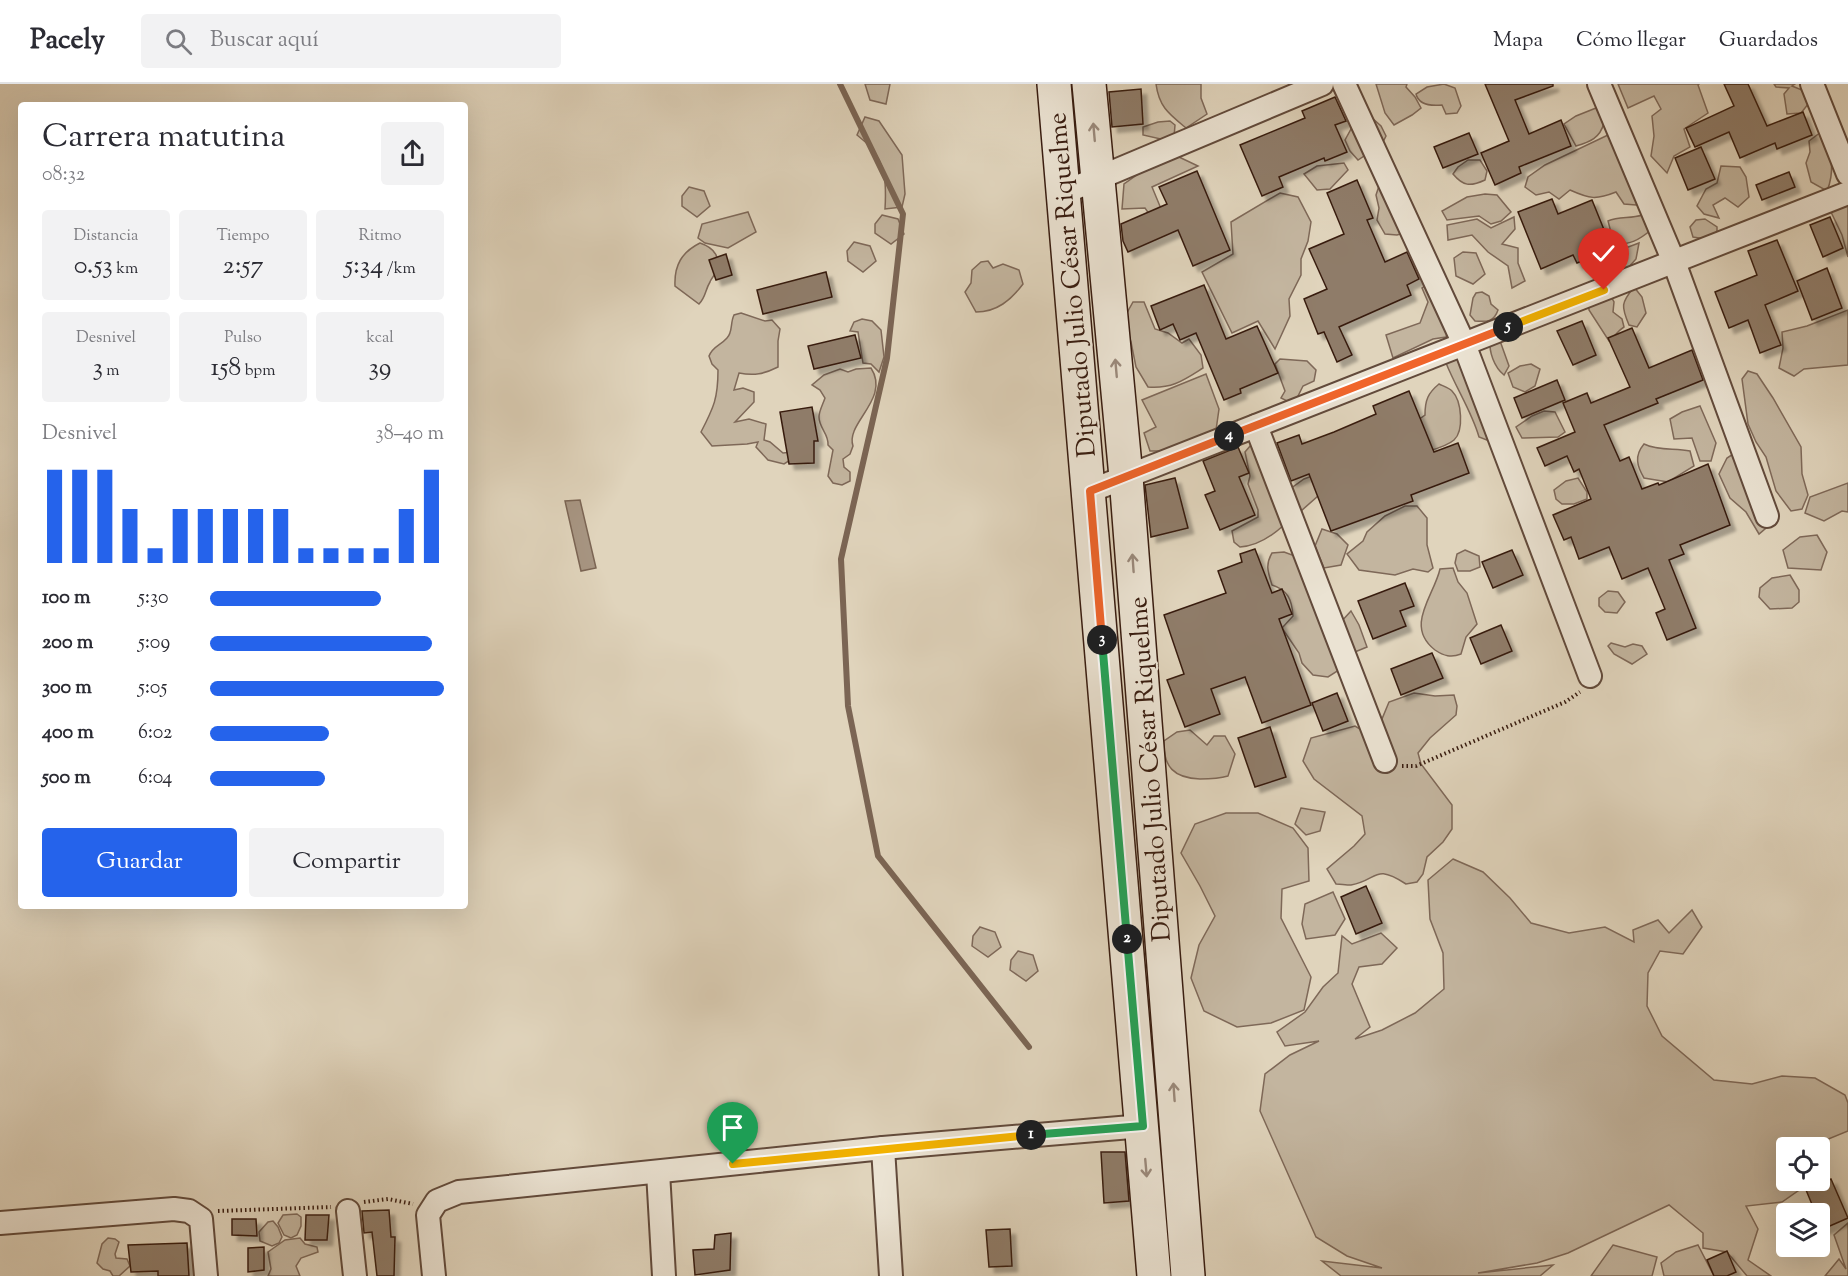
<!DOCTYPE html>
<html lang="es">
<head>
<meta charset="utf-8">
<style>
	:root { --surface:#fff; --page:#f2f2f3; --text:#2b2b33; --muted:#7c7c81; --line:#e1e1e2; --accent:#2563eb }
	body { margin:0; font-family:"Sorts Mill Goudy",serif; background:var(--page); color:var(--text); height:100vh; display:flex; flex-direction:column; font-size:22px; white-space:nowrap }
	* { box-sizing:border-box; margin:0 }
	p { font-size:20px; color:var(--muted) }
	.icon { flex:none; width:33px; height:33px; fill:none; stroke:currentColor; stroke-width:2; stroke-linecap:round; stroke-linejoin:round }
	.map { position:relative; flex:1; overflow:hidden }
	.drawer { position:absolute; left:18px; top:18px; width:450px; height:807px; display:flex; flex-direction:column; background:var(--surface); border-radius:6px; box-shadow:0 6px 24px #0002 }
	.drawer>* { flex:none }
	.controls { position:absolute; left:1776px; top:1053px; display:grid; gap:12px }
	.controls a { display:grid; place-items:center; width:54px; height:54px; border-radius:6px; background:var(--surface); box-shadow:0 6px 24px #0002; font-size:30px }
	.pin { position:absolute; display:grid; place-items:center; width:51px; height:51px; color:#fff; margin:-62px -26px; border-radius:50% 50% 50% 0; rotate:-45deg; box-shadow:0 0 6px #0007 }
	.pin .icon { rotate:45deg }
	.km { position:absolute; width:30px; height:30px; margin:-15px; border-radius:50%; background:#222; color:#fff; font-size:16px; line-height:30px; text-align:center }
	.round { display:grid; place-items:center; flex:none; width:63px; height:63px; border-radius:6px; background:var(--page) }
	.head { display:flex; align-items:center; justify-content:space-between; height:102px; padding:0 24px }
	h1 { font-size:33px; font-weight:600; line-height:45px }
	.stats { display:grid; grid-template-columns:repeat(3,1fr); gap:9px; height:102px; padding:6px 24px }
	.stats div { display:grid; align-content:center; border-radius:6px; background:var(--page); text-align:center }
	.stats b { font-size:26px; font-weight:600 }
	.stats small { font-size:16px; font-weight:400 }
	.stats p { font-size:16px }
	.chart { height:168px; padding:12px 24px }
	.chart p { display:flex; justify-content:space-between }
	.chart svg { width:100%; height:108px; margin-top:6px; stroke:var(--accent); stroke-width:6 }
	.action { display:flex; gap:12px; margin-top:auto; padding:12px 24px }
	.action a { flex:1; height:69px; border-radius:6px; background:var(--accent); color:#fff; font-size:24px; font-weight:600; line-height:69px; text-align:center }
	.action a+a { background:var(--page); color:var(--text) }
	ul { padding:0 24px; list-style:none; font-size:20px }
	li { display:grid; grid-template-columns:96px 72px 1fr; align-items:center; height:45px }
	li i { height:15px; border-radius:8px; background:var(--accent) }
	header { display:flex; align-items:center; gap:36px; box-sizing:border-box; height:84px; padding:0 30px; background:var(--surface); border-bottom:2px solid var(--line) }
	header strong { font-size:28px }
	nav { display:flex; gap:33px; margin-inline-start:auto; font-size:21px }
	.search { width:420px; height:54px; background:var(--page); display:flex; align-items:center; gap:15px; box-sizing:border-box; padding:0 21px; border-radius:6px; color:var(--muted); font-size:22px }
	.map>svg:first-child { display:block }
</style>
</head>
<body>
<header>
<strong>Pacely</strong>
<div class="search"><svg class="icon" aria-label="search" viewBox="0 0 24 24"><circle cx="10" cy="10" r="6"/><path d="M15 15l6 6"/></svg>Buscar aquí</div>
<nav><a>Mapa</a><a>Cómo llegar</a><a>Guardados</a></nav>
</header>
<div class="map">
<svg width="1848" height="1192" viewBox="0 0 1848 1192">
	<defs>
		<filter id="shadow"><feDropShadow dx="5.5" dy="5.5" stdDeviation="1.5" flood-color="#0004"/></filter>
	</defs>
	<rect width="100%" height="100%" fill="#e0d4bc"/>
	<filter id="stains"><feTurbulence type="fractalNoise" baseFrequency=".00333" numOctaves="4"/><feColorMatrix values="0 0 0 0 .2 0 0 0 0 .09 0 0 0 0 .02 0 0 0 .5 -.17"/></filter>
	<radialGradient id="worn" r=".72"><stop offset=".6" stop-color="#630" stop-opacity="0"/><stop offset="1" stop-color="#630" stop-opacity=".3"/></radialGradient>
	<g fill="#c3b59f" stroke="#7e6858" stroke-width="1.5">
		<path d="M865,0H890L886,20L870,16Z"/>
		<path d="M1156,0H1201V14L1207,30L1186,44C1169,30 1159,23 1156,0Z"/>
		<path d="M1376,0H1407L1406,3L1415,13L1421,24L1412,31L1394,41L1385,29Z"/>
		<path d="M1444,0L1455,4L1461,22L1457,29L1446,30L1442,21C1432,22 1419,22 1416,10L1427,3Z"/>
		<path d="M1618,0H1699L1698,1L1708,29L1684,45L1690,63L1674,72L1667,89L1651,72L1654,52L1652,32L1661,25L1654,12L1628,24Z"/>
		<path d="M1774,0H1795L1792,2L1802,6L1809,19L1801,29L1787,30L1784,10L1789,4L1776,3Z"/>
		<path d="M1596,24L1604,39C1600,54 1590,58 1576,62L1564,40L1576,32Z"/>
		<path d="M1362,25L1381,42L1386,52L1382,60L1358,76L1350,67L1345,56Z"/>
		<path d="M865,33L879,37L902,71L905,110L902,123L885,125C887,92 885,72 857,51Z"/>
		<path d="M1170,37L1175,41L1174,53L1165,56L1143,51V43L1158,38Z"/>
		<path d="M1825,45C1830,67 1836,85 1827,107L1811,98L1806,79L1810,68L1809,57Z"/>
		<path d="M1610,50L1641,115L1636,121L1624,120L1616,108C1596,116 1590,115 1570,106L1559,115L1549,108L1536,111L1525,103L1528,93L1545,81Z"/>
		<path d="M1179,73L1198,82L1152,103L1169,144L1161,147L1145,124L1122,125L1124,100L1154,79Z"/>
		<path d="M1468,76H1480L1487,87L1485,96C1470,103 1463,102 1453,90L1458,83Z"/>
		<path d="M1344,79L1348,86L1330,105L1317,106L1304,90L1317,82Z"/>
		<path d="M1721,82L1740,83L1746,93L1749,113L1738,123L1725,114L1713,121L1719,134L1704,130L1697,122L1706,105L1717,99Z"/>
		<path d="M1381,96L1414,146L1397,151L1385,150L1377,136L1379,124L1376,111Z"/>
		<path d="M689,103L704,107L710,122L697,133L682,122V112Z"/>
		<path d="M1848,108V173L1842,151L1830,126Z"/>
		<path d="M1280,109L1298,113L1311,138L1308,157L1301,175V191L1289,215L1290,232L1275,265L1258,237L1232,249L1202,188L1233,170L1231,138Z"/>
		<path d="M1485,110L1497,111L1511,128L1501,137L1491,140L1479,132L1447,136L1442,127L1467,113Z"/>
		<path d="M748,128L756,148L728,164L705,159L698,154L702,140Z"/>
		<path d="M882,131L898,135L904,150L891,160L875,149V140Z"/>
		<path d="M1642,131L1651,146C1639,156 1630,161 1614,160L1608,137C1619,132 1631,135 1642,131Z"/>
		<path d="M1514,133L1515,145L1502,160L1518,164V179L1525,197L1512,204L1508,182L1488,168L1472,151L1448,156L1447,141L1477,135L1491,144Z"/>
		<path d="M1705,135L1717,143V154L1705,155L1693,153L1690,143L1696,136Z"/>
		<path d="M854,158L870,162L876,177L863,188L848,177L847,167Z"/>
		<path d="M700,159C715,164 722,174 715,190C715,190 710,197 710,198C705,206 706,213 699,220L675,202C674,181 682,168 700,159Z"/>
		<path d="M1639,159L1636,175L1626,186L1608,179L1605,164L1623,165Z"/>
		<path d="M1463,168L1476,169L1485,190L1473,200L1456,192L1454,174Z"/>
		<path d="M988,177L993,184L1003,180L1019,186L1023,200C1011,216 997,228 976,228L965,208L971,199L972,186L981,178Z"/>
		<path d="M1432,197L1453,232L1446,253L1433,255L1393,274L1386,251L1420,239L1428,218L1422,204Z"/>
		<path d="M1634,203L1642,213L1646,229L1637,243L1629,241C1621,222 1621,219 1634,203Z"/>
		<path d="M1482,208L1489,212L1491,220L1498,226C1494,238 1487,238 1475,237L1470,231L1473,214L1476,209Z"/>
		<path d="M1609,209L1614,218L1613,228L1622,235L1624,243C1617,247 1615,253 1609,257L1589,226L1588,212Z"/>
		<path d="M1133,218H1144L1155,245L1168,249L1182,259L1189,255L1201,271L1203,284C1184,296 1172,305 1148,303L1136,283L1131,258L1123,236Z"/>
		<path d="M1848,226V281L1804,285L1794,292L1779,284L1783,264L1782,248L1807,242Z"/>
		<path d="M741,229L765,237L772,236L780,245L778,257V283C764,290 754,292 739,289L734,306L743,304L754,308V318L735,338L749,335L766,340L764,356L770,358L783,369L792,368V375L784,380L768,376L756,363L758,358L747,360L712,362L701,348C714,323 718,314 718,286L712,280L709,272C713,262 720,262 727,254C733,248 730,239 734,231Z"/>
		<path d="M862,235L872,237L881,246L884,273L879,288L871,280L863,279L858,248L850,247L854,238Z"/>
		<path d="M1499,254L1509,282L1504,291C1494,283 1489,268 1490,256Z"/>
		<path d="M1452,263L1466,265L1492,358L1479,353C1472,328 1456,304 1446,279Z"/>
		<path d="M1280,275L1307,277L1316,286L1314,297L1303,302L1296,316L1289,318L1281,314L1285,307L1275,280Z"/>
		<path d="M1531,280L1540,285L1535,302L1525,308L1513,303L1508,289L1520,282Z"/>
		<path d="M871,284C891,315 845,339 853,362L850,370L843,375L844,383L850,388V397L842,401L833,399L828,392L833,366L828,361C829,350 819,344 819,333C819,327 823,320 825,314L820,306L812,301L824,291L840,285L848,288L856,285Z"/>
		<path d="M1748,287L1757,290L1773,314L1801,363L1802,390L1808,411L1802,425L1791,427L1776,407L1766,373L1756,358L1748,340L1742,295Z"/>
		<path d="M1206,290L1219,325L1216,346L1168,367H1150L1144,349L1156,343L1142,316Z"/>
		<path d="M1439,300C1443,302 1449,304 1452,307C1462,317 1464,347 1454,356C1446,363 1432,366 1422,369L1418,336L1425,331C1425,316 1428,309 1439,300Z"/>
		<path d="M1700,322L1716,359L1711,377H1700L1692,354L1674,355L1670,335L1682,328Z"/>
		<path d="M1544,327L1555,328L1565,348L1558,353L1522,354L1516,343L1532,332Z"/>
		<path d="M1644,360C1658,367 1674,364 1690,367L1694,382L1668,398L1644,394C1637,382 1634,372 1644,360Z"/>
		<path d="M1251,361L1260,365L1284,441C1272,452 1257,462 1240,463L1234,458L1232,447L1258,433V426L1248,400L1250,392L1245,368Z"/>
		<path d="M1744,363L1772,439L1759,450L1746,428L1730,414L1719,390L1727,374Z"/>
		<path d="M1320,389L1327,404L1301,427L1290,405L1304,395Z"/>
		<path d="M1578,394L1587,408V415L1574,420H1562L1556,415L1554,406L1566,397Z"/>
		<path d="M1848,399V428L1842,427L1824,437L1805,429L1810,413Z"/>
		<path d="M1405,422H1417L1427,434V461L1433,484L1428,488L1413,485L1395,491L1359,486L1347,470L1363,457L1367,448L1385,432Z"/>
		<path d="M1322,445L1337,450L1348,461L1341,481L1324,484L1315,462Z"/>
		<path d="M1817,451L1827,468L1821,486L1788,484L1783,466L1800,453Z"/>
		<path d="M1465,466L1479,472L1480,483L1470,487H1458L1455,479L1457,470Z"/>
		<path d="M1284,468L1295,472L1339,586L1328,593L1313,591L1302,579L1299,569L1282,544L1293,532C1292,516 1288,506 1272,501C1268,488 1265,481 1272,469Z"/>
		<path d="M1453,484L1458,498L1467,509L1477,540L1466,553L1461,570C1451,574 1444,572 1435,566C1404,542 1434,512 1440,485Z"/>
		<path d="M1790,491L1799,506V518L1792,524L1770,525L1759,513L1760,504L1772,494Z"/>
		<path d="M1608,507L1618,508L1625,518L1617,529L1605,528L1599,522V514Z"/>
		<path d="M1351,527L1359,541L1367,563L1350,570L1340,539Z"/>
		<path d="M1611,559L1625,563L1633,560L1642,562L1647,570L1632,580L1614,570L1608,562Z"/>
		<path d="M1414,609L1435,612L1454,611L1457,622L1456,631L1430,654L1418,669L1421,680L1452,721V745L1443,758L1427,773L1423,790L1417,798L1406,800C1373,779 1379,796 1351,801C1346,801 1340,800 1336,800L1327,785L1354,762L1365,750L1362,732L1314,695L1303,677L1311,654L1355,642L1365,648L1383,652L1382,635L1389,618Z"/>
		<path d="M1190,646L1207,661L1214,652H1225L1235,670L1228,692C1218,695 1210,695 1200,695C1174,694 1163,683 1164,657L1177,648Z"/>
		<path d="M1301,724L1325,728L1320,747L1306,751L1295,740Z"/>
		<path d="M1226,729H1258L1293,744L1308,764L1309,797L1282,805L1281,834L1311,893L1304,926L1271,939L1237,943L1204,927L1191,894L1199,861L1215,832L1200,802L1181,769L1195,740Z"/>
		<path d="M1453,775L1483,788L1510,814L1531,839L1569,849L1605,843L1634,858L1633,846L1658,836L1669,849L1692,826L1702,843L1683,870L1660,867L1648,889L1647,922L1662,952L1714,996L1752,1000L1782,992L1815,994L1845,1011L1848,1019V1047L1809,1063L1786,1064V1096L1803,1097L1802,1104L1782,1118L1746,1122L1758,1145L1748,1176L1771,1192H1747L1727,1168L1703,1164V1149L1669,1121L1568,1169L1537,1179L1478,1189L1553,1181L1540,1192H1341L1322,1177L1382,1184L1347,1172L1316,1153L1260,1027L1265,990L1290,971L1319,957L1285,962L1277,948L1305,928L1323,903L1338,889L1342,852L1352,860L1381,849L1397,864L1382,880L1359,883L1352,900L1370,943L1355,955L1382,946L1415,929L1444,905L1443,869L1430,835L1428,796Z"/>
		<path d="M1333,808L1345,835L1335,851L1306,855L1302,840L1305,820Z"/>
		<path d="M980,843L995,848L1001,863L988,873L972,862L973,852Z"/>
		<path d="M1018,867L1033,871L1038,887L1026,897L1010,886L1011,876Z"/>
		<path d="M297,1130L301,1133V1142L297,1151L291,1154L284,1151L278,1139L283,1131Z"/>
		<path d="M273,1137L278,1143L282,1153L279,1159L272,1162L260,1157L259,1148L268,1138Z"/>
		<path d="M1848,1139V1192H1825L1839,1175L1846,1185L1834,1151Z"/>
		<path d="M108,1154L115,1155L119,1158L115,1170L116,1174L127,1175L130,1182L119,1192H113L110,1187L103,1185L97,1179L102,1160Z"/>
		<path d="M300,1154L305,1160L317,1163L318,1168L301,1174L296,1182L300,1192H268L271,1185L268,1168L285,1156Z"/>
		<path d="M1613,1161L1657,1173L1652,1192H1591Z"/>
		<path d="M1698,1161L1714,1192H1664L1661,1179L1676,1168Z"/>
	</g>
	<path fill="#a79582" stroke="#7b6554" stroke-width="1.5" d="M580,416L596,484L581,487L565,417Z"/>
	<g fill="none" stroke-linecap="round" stroke-linejoin="round">
		<path stroke="#7b6554" stroke-width="6" d="M840,0L903,130L887,274L841,475L848,622L878,772L1029,963"/>
	</g>
	<g fill="#8f7c69" stroke="#381c10" stroke-width="1.5" filter="url(#shadow)">
		<path d="M1485,0H1553V2L1515,16L1529,50L1561,36L1571,62L1519,83L1521,89L1495,101L1481,69L1509,57Z"/>
		<path d="M1724,0H1748L1767,42L1803,28L1812,51L1777,65L1775,59L1740,74L1729,48L1695,63L1686,44L1734,22Z"/>
		<path d="M1141,5L1143,40L1112,43L1109,8Z"/>
		<path d="M1335,13L1346,37L1335,41L1347,68L1325,77L1324,74L1279,93L1283,103L1262,112L1240,61L1305,34L1302,27Z"/>
		<path d="M1469,49L1478,70L1443,84L1434,63Z"/>
		<path d="M1701,63L1715,95L1688,106L1675,74Z"/>
		<path d="M1197,87L1230,166L1193,182L1178,146L1128,168L1123,157L1121,140L1167,120L1159,103Z"/>
		<path d="M1789,88L1795,103L1762,116L1756,101Z"/>
		<path d="M1357,96L1373,134L1367,136L1385,178L1407,168L1419,195L1407,201L1411,211L1339,243L1352,271L1337,278L1324,248L1318,250L1304,215L1327,205L1309,165L1344,150L1327,109Z"/>
		<path d="M1552,115L1558,130L1592,116L1609,158L1592,165L1595,172L1577,179L1573,171L1541,185L1518,128Z"/>
		<path d="M1830,133L1843,164L1823,173L1810,141Z"/>
		<path d="M1777,156L1798,207L1765,221L1781,261L1760,269L1748,236L1729,244L1715,208L1757,191L1748,167Z"/>
		<path d="M726,170L732,191L716,196L709,176Z"/>
		<path d="M1827,184L1842,224L1812,236L1797,197Z"/>
		<path d="M826,188L832,213L763,230L757,206Z"/>
		<path d="M1204,201L1226,255L1257,242L1278,289L1240,305L1241,309L1224,316L1196,249L1180,256L1173,240L1160,246L1151,222Z"/>
		<path d="M1582,237L1596,271L1573,281L1557,247Z"/>
		<path d="M1632,244L1649,284L1692,266L1703,296L1656,315L1658,319L1604,341L1620,377L1629,373L1642,405L1658,399L1659,401L1708,380L1730,441L1680,461L1684,470L1669,476L1696,544L1667,556L1656,529L1665,525L1648,484L1622,495L1609,463L1579,475L1571,453L1564,456L1553,431L1591,415L1579,385L1574,388L1567,372L1545,382L1537,364L1575,348L1563,319L1587,309L1591,319L1630,303L1608,254Z"/>
		<path d="M855,251L861,274L814,285L808,262Z"/>
		<path d="M1557,296L1565,316L1522,334L1514,314Z"/>
		<path d="M1409,307L1434,368L1458,359L1469,389L1411,411L1413,417L1331,447L1309,390L1291,397L1277,359L1299,351L1302,360L1334,348L1376,330L1373,322Z"/>
		<path d="M812,323L818,357H814V379L789,380L780,328Z"/>
		<path d="M1238,363L1249,389L1239,393L1255,431L1220,446L1205,411L1215,407L1203,377Z"/>
		<path d="M1175,394L1188,444L1151,453L1145,401Z"/>
		<path d="M1255,465L1272,509L1282,505L1292,530L1279,535L1311,621L1262,639L1245,593L1211,605L1220,630L1185,643L1167,596L1184,590L1164,531L1226,509L1218,487L1242,478L1240,470Z"/>
		<path d="M1512,466L1523,491L1493,504L1482,478Z"/>
		<path d="M1405,499L1414,522L1400,527L1406,542L1373,555L1358,517Z"/>
		<path d="M1501,541L1512,567L1481,580L1470,554Z"/>
		<path d="M1432,569L1443,594L1401,611L1391,585Z"/>
		<path d="M1337,609L1348,637L1323,647L1312,619Z"/>
		<path d="M1270,643L1286,693L1255,703L1238,654Z"/>
		<path d="M1366,802L1382,839L1356,850L1341,813Z"/>
		<path d="M1101,1068H1125L1129,1117L1104,1119Z"/>
		<path d="M1831,1095L1848,1134L1823,1145L1820,1138V1130H1816L1806,1106Z"/>
		<path d="M389,1126L391,1153H395L394,1192H377L372,1148L364,1149L362,1127Z"/>
		<path d="M306,1131H329L327,1156H305Z"/>
		<path d="M232,1135H256L257,1152L232,1151Z"/>
		<path d="M1010,1145L1012,1182L989,1183L986,1146Z"/>
		<path d="M731,1149L730,1186L695,1191L693,1166L714,1165L715,1151Z"/>
		<path d="M187,1159L189,1192H158V1187L131,1188L128,1161Z"/>
		<path d="M264,1163V1186L248,1188V1164Z"/>
		<path d="M1727,1167L1736,1188L1727,1192H1714L1707,1176Z"/>
	</g>
	<g fill="none" stroke-linecap="round" stroke-linejoin="round">
		<g stroke="#624a3b" stroke-width="26">
			<g id="street">
				<path d="M1344,0L1464,260L1590,592"/>
				<path d="M1599,0L1674,178L1767,432"/>
				<path d="M1812,0L1848,90"/>
				<path d="M1063,109L1322,0"/>
				<path d="M1256,342L1385,677"/>
				<path d="M1090,407L1848,109"/>
				<path d="M883,1064L891,1192"/>
				<path d="M658,1088L664,1192"/>
				<path d="M348,1127L355,1192"/>
				<path d="M0,1139L174,1125L189,1127L201,1135L206,1192"/>
				<path d="M434,1192L428,1131L437,1117L459,1108L883,1064L1143,1042"/>
			</g>
		</g>
		<g stroke="#381c10" stroke-width="36">
			<g id="secondary">
				<path d="M1054,0L1154,1192"/>
				<path d="M1089,0L1126,393L1188,1192"/>
			</g>
		</g>
		<g stroke="#381c10" stroke-width="4" stroke-dasharray="1.5 3" stroke-linecap="butt">
			<path d="M1402,682H1416L1565,618L1580,608"/>
			<path d="M364,1118L388,1115L413,1120"/>
			<path d="M218,1127L331,1123"/>
		</g>
		<use href="#street" stroke="#ebe3d3" stroke-width="22"/>
		<use href="#secondary" stroke="#ebe3d3" stroke-width="33"/>
	</g>
	<defs><path id="oneway-shaft" d="M-6 0H5M1.5-3L5.5 0L1.5 3" fill="none" stroke-width="1.6" stroke-linecap="round" stroke-linejoin="round" transform="scale(1.5)"/></defs>
	<g stroke="#9a897b">
		<use href="#oneway-shaft" transform="translate(1094 48) rotate(-95)"/>
		<use href="#oneway-shaft" transform="translate(1116 284) rotate(-95)"/>
		<use href="#oneway-shaft" transform="translate(1133 479) rotate(-94)"/>
		<use href="#oneway-shaft" transform="translate(1174 1008) rotate(-94)"/>
		<use href="#oneway-shaft" transform="translate(1146 1084) rotate(85)"/>
	</g>
	<g fill="none" stroke-linecap="round" stroke-linejoin="round">
		<g stroke="#fff" stroke-width="12">
			<path id="split-1" d="M733,1080L1031,1051"/>
		</g>
		<g stroke="#fff" stroke-width="12">
			<path id="split-2" d="M1031,1051L1143,1042L1127,855"/>
		</g>
		<g stroke="#fff" stroke-width="12">
			<path id="split-3" d="M1102,556L1127,855"/>
		</g>
		<g stroke="#fff" stroke-width="12">
			<path id="split-4" d="M1102,556L1090,407L1229,352"/>
		</g>
		<g stroke="#fff" stroke-width="12">
			<path id="split-5" d="M1229,352L1508,243"/>
		</g>
		<g stroke="#fff" stroke-width="12">
			<path id="split-6" d="M1508,243L1604,206"/>
		</g>
		<use href="#split-1" stroke="#f5b400" stroke-width="8"/>
		<use href="#split-2" stroke="#22a559" stroke-width="8"/>
		<use href="#split-3" stroke="#22a559" stroke-width="8"/>
		<use href="#split-4" stroke="#f0652b" stroke-width="8"/>
		<use href="#split-5" stroke="#f0652b" stroke-width="8"/>
		<use href="#split-6" stroke="#f5b400" stroke-width="8"/>
	</g>
	<g text-anchor="middle" stroke-width="4.5" stroke-linejoin="round" paint-order="stroke">
		<g font-size="26" fill="#381c10" stroke="#ebe3d3">
			<text transform="translate(1071 201) rotate(-95)" y="9">Diputado Julio César Riquelme</text>
			<text transform="translate(1149 685) rotate(-94)" y="9">Diputado Julio César Riquelme</text>
		</g>
	</g>
	<rect width="100%" height="100%" filter="url(#stains)"/>
	<rect width="100%" height="100%" fill="url(#worn)"/>
</svg>
<div class="controls">
<a><svg class="icon" aria-label="locate" viewBox="0 0 24 24"><circle cx="12" cy="12" r="6"/><path d="M12 2v4M12 18v4M2 12h4M18 12h4"/></svg></a>
<a><svg class="icon" aria-label="layers" viewBox="0 0 24 24"><path d="M12 4l9 5-9 5-9-5zM3 14l9 5 9-5"/></svg></a>
</div>
<div class="pin" style="left:733px;top:1080px;background:#1e9e55"><svg class="icon" aria-label="arrive" viewBox="0 0 24 24"><path d="M6 21V4h12l-3 4 3 4H6"/></svg></div>
<div class="pin" style="left:1604px;top:206px;background:#d93025"><svg class="icon" aria-label="check" viewBox="0 0 24 24"><path d="M5 12l5 5 9-10"/></svg></div>
<b class="km" style="left:1031px;top:1051px">1</b>
<b class="km" style="left:1127px;top:855px">2</b>
<b class="km" style="left:1102px;top:556px">3</b>
<b class="km" style="left:1229px;top:352px">4</b>
<b class="km" style="left:1508px;top:243px">5</b>
<section class="drawer">
<div class="head"><div><h1>Carrera matutina</h1><p>08:32</p></div><a class="round"><svg class="icon" aria-label="share" viewBox="0 0 24 24"><path d="M12 15V3M7 8l5-5 5 5M5 13v7h14v-7"/></svg></a></div>
<div class="stats">
<div><p>Distancia</p><b>0.53<small> km</small></b></div>
<div><p>Tiempo</p><b>2:57</b></div>
<div><p>Ritmo</p><b>5:34<small> /km</small></b></div>
</div>
<div class="stats">
<div><p>Desnivel</p><b>3<small> m</small></b></div>
<div><p>Pulso</p><b>158<small> bpm</small></b></div>
<div><p>kcal</p><b>39</b></div>
</div>
<div class="chart"><p><span>Desnivel</span>38–40 m</p>
<svg viewBox="0 0 160 44" preserveAspectRatio="none"><path d="M5 44V6M15 44V6M25 44V6M35 44V22M45 44V38M55 44V22M65 44V22M75 44V22M85 44V22M95 44V22M105 44V38M115 44V38M125 44V38M135 44V38M145 44V22M155 44V6"/></svg>
</div>
<ul>
<li><b>100 m</b>5:30<i style="width:73%"></i></li>
<li><b>200 m</b>5:09<i style="width:95%"></i></li>
<li><b>300 m</b>5:05<i style="width:100%"></i></li>
<li><b>400 m</b>6:02<i style="width:51%"></i></li>
<li><b>500 m</b>6:04<i style="width:49%"></i></li>
</ul>
<div class="action"><a>Guardar</a><a>Compartir</a></div>
</section>
</div>
</body>
</html>
